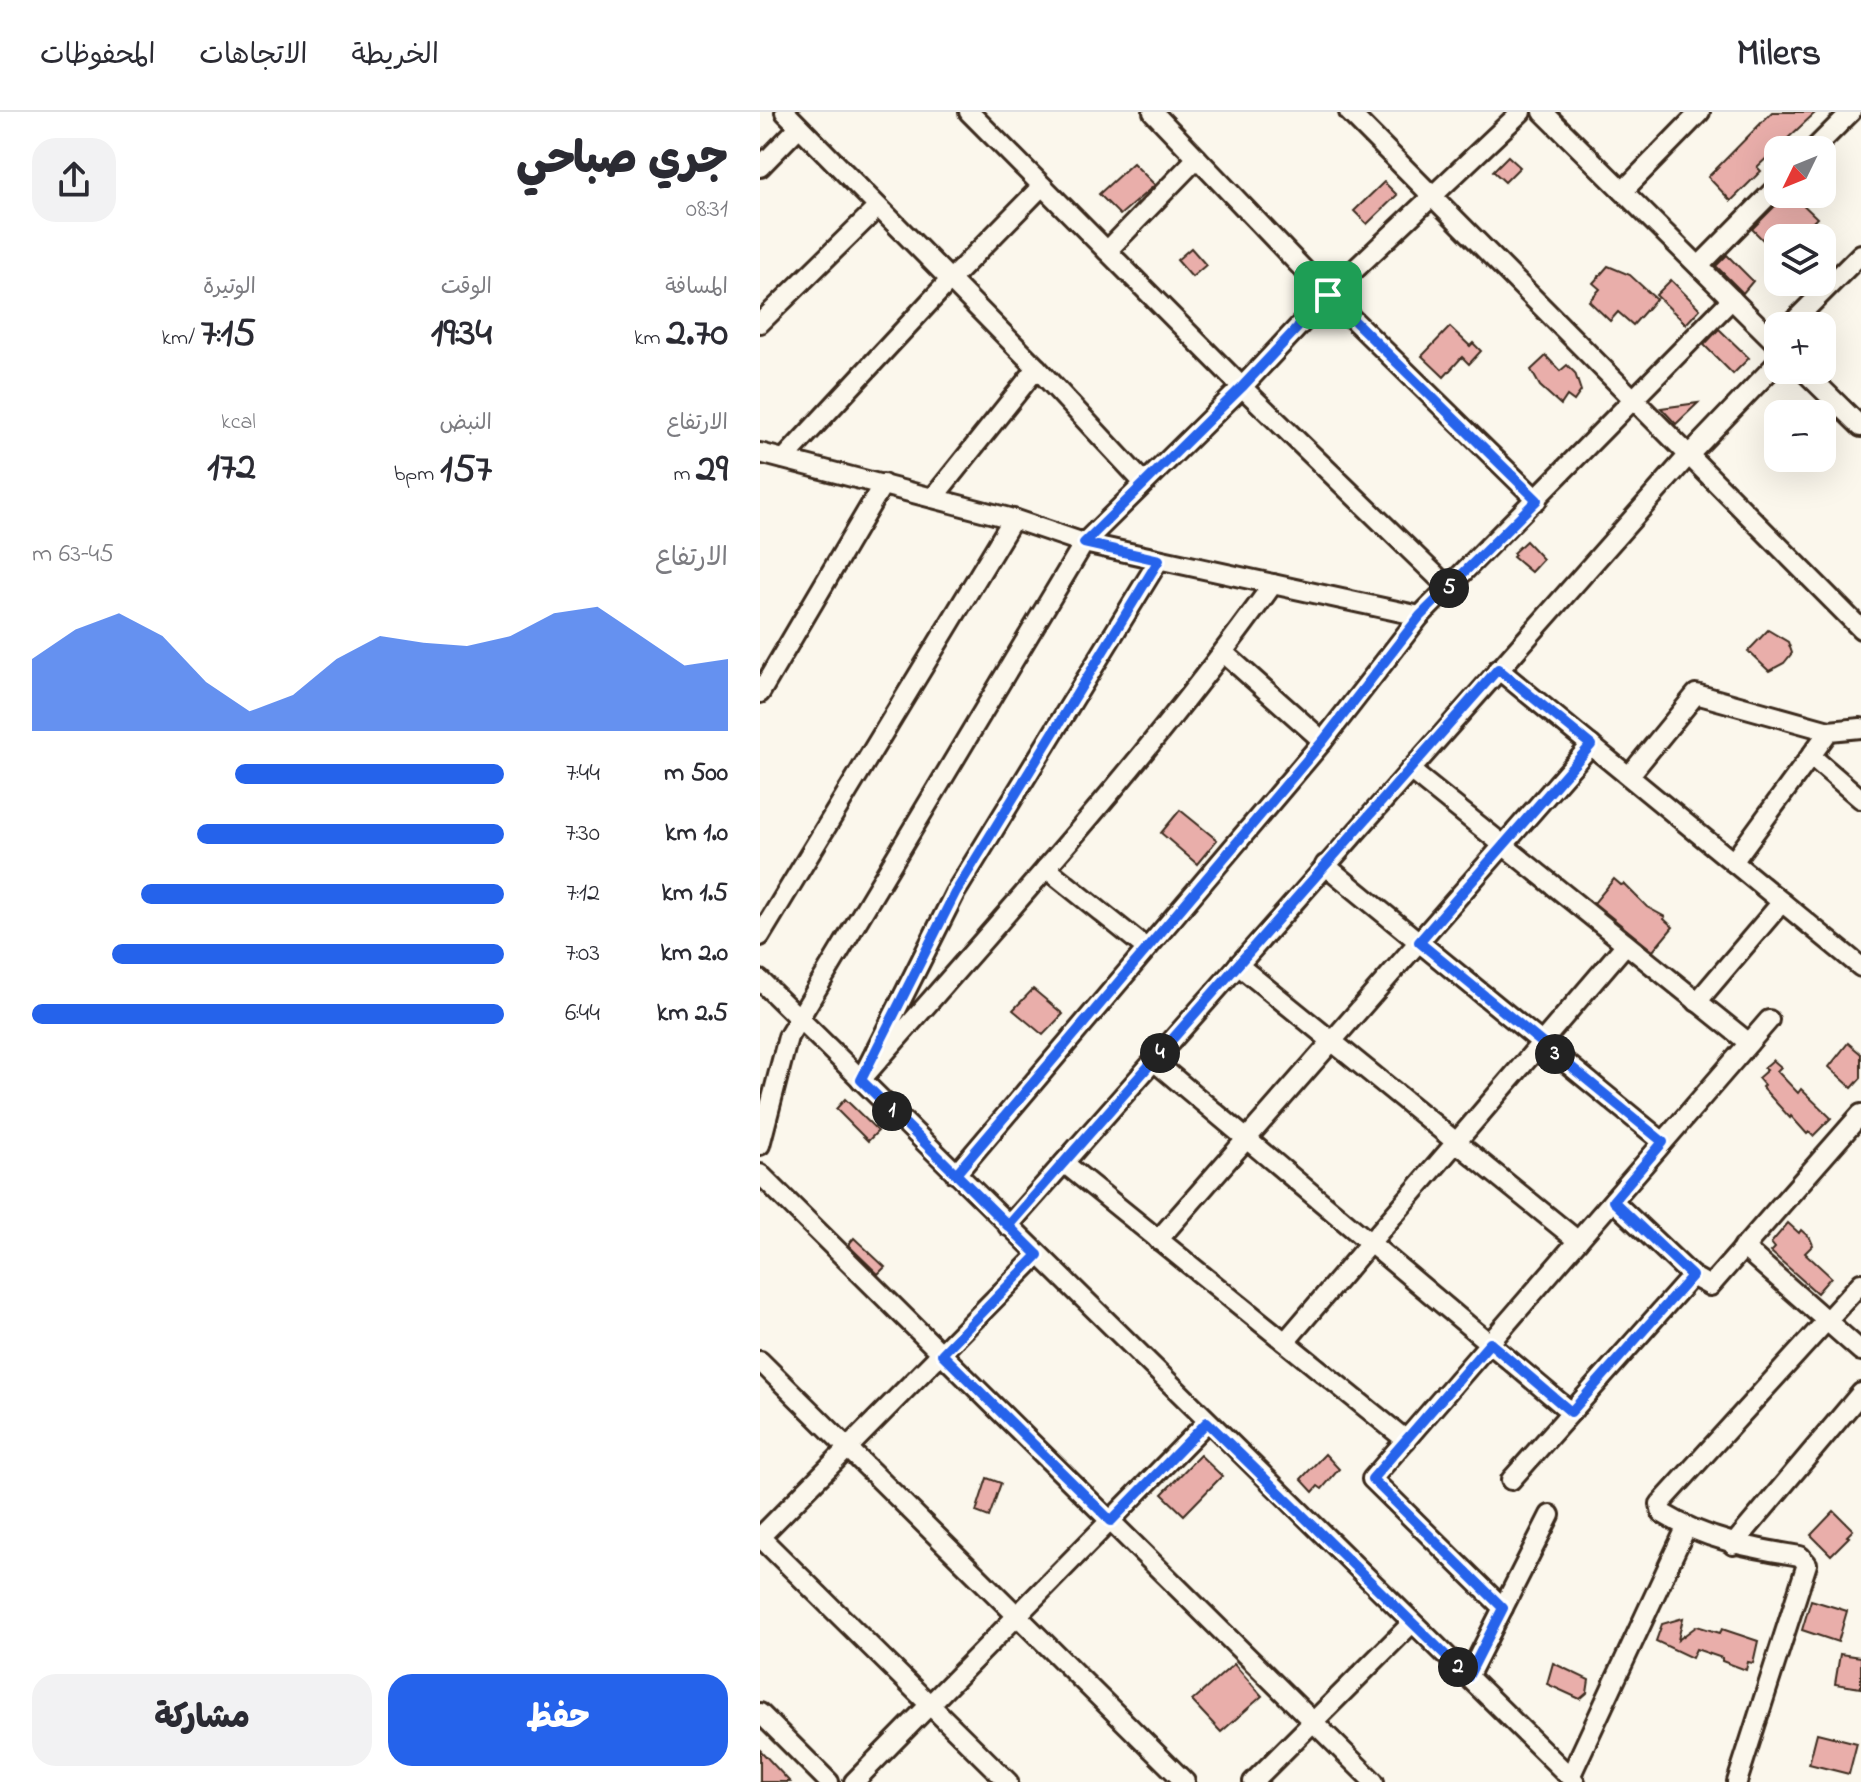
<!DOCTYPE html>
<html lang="ar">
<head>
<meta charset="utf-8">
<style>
	:root { --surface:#fff; --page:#f2f2f3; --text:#2b2b33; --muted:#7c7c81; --line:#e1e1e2; --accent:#2563eb }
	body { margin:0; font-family:"Indie Flower","Playpen Sans Arabic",sans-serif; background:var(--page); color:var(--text); direction:rtl; height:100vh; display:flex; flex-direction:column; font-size:30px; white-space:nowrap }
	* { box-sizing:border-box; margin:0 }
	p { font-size:26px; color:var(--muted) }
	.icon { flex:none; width:44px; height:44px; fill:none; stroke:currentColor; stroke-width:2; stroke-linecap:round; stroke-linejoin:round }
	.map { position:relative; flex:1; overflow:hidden; direction:ltr }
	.side { display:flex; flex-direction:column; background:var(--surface); width:760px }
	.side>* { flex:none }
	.needle { width:52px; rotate:227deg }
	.buttons { position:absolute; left:1004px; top:24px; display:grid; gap:16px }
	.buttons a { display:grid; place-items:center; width:72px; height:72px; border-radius:16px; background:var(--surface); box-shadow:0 8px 32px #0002; font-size:40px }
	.pin { position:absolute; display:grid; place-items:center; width:68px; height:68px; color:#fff; margin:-34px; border-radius:16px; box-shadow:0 4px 12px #0006 }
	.km { position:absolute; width:40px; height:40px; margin:-20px; border-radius:50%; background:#222; color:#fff; font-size:22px; line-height:40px; text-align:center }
	.round { display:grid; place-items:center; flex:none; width:84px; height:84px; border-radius:24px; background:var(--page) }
	.head { display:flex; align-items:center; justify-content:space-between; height:136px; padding:0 32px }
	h1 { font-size:44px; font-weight:800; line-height:60px }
	.stats { display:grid; grid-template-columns:repeat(3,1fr); gap:12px; height:136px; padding:8px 32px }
	.stats div { display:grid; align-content:center }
	.stats b { font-size:40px; font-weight:800 }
	.stats small { font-size:22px; font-weight:400 }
	.stats p { font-size:22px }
	.chart { height:224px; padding:16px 32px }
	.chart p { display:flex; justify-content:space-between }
	.chart svg { width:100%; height:144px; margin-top:8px; fill:var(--accent); opacity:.7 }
	.button { display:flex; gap:16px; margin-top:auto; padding:16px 32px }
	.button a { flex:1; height:92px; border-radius:24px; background:var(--accent); color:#fff; font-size:32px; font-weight:800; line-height:92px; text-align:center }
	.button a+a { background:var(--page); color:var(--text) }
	ul { padding:0 32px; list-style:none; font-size:26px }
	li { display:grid; grid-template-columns:128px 96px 1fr; align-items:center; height:60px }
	li i { height:20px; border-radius:10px; background:var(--accent) }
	header { display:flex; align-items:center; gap:48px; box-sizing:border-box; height:112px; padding:0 40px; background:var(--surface); border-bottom:2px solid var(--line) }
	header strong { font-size:38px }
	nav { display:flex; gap:44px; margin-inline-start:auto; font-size:28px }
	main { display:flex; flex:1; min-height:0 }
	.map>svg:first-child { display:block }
</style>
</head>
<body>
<header>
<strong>Milers</strong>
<nav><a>الخريطة</a><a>الاتجاهات</a><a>المحفوظات</a></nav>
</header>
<main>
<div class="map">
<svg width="1101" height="1670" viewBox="0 0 1101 1670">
	<rect width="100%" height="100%" fill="#fbf7ec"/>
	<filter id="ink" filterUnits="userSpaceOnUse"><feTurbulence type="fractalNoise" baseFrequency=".0125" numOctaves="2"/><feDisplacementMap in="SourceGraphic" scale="16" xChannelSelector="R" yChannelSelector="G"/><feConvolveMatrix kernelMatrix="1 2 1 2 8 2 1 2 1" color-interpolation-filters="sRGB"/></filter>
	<g filter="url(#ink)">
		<g fill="#e9aeaa" stroke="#3b2a1e" stroke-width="2">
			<path d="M1012,0H1056L997,55L1001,59L971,89L948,65Z"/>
			<path d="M748,44L760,55L745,70L733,59Z"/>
			<path d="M373,51L395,73L360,103L339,82Z"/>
			<path d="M624,70L637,83L607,112L594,99Z"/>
			<path d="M1027,82H1032L1057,106L1037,126H1018V143L992,117Z"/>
			<path d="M431,136L446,153L432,165L417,148Z"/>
			<path d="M967,143L993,169L983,181L956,154Z"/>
			<path d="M848,154L870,163L896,187L873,213L858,200L850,209L829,189L840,177L833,171Z"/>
			<path d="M911,168L940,197L926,212L896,183Z"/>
			<path d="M690,215L710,234L713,231L721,239L709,252L702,245L684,265L662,244Z"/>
			<path d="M959,217L989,246L973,262L944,233Z"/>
			<path d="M786,244L800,259L807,253L815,261L821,279L814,289L807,284L801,293L780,274L771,258Z"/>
			<path d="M938,291L916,312L901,296Z"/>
			<path d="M766,429L783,447L771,460L753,445L755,443L753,441Z"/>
			<path d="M1008,518L1028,530L1032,541L1024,551L1009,559L988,539Z"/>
			<path d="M420,698L457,728L437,752L401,721Z"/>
			<path d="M854,767L861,773L864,772L887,795L905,805L904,807L913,815L893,839L834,791Z"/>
			<path d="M273,877L303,902L283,923L253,898Z"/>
			<path d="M1088,931L1101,942V966L1092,976L1069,955Z"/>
			<path d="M1013,948L1021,955L1017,959L1038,981L1041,977L1071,1006L1053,1024L1049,1020L1047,1022L1031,1004L1030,1006L1002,975L1004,973L998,966L1007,958L1004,956Z"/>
			<path d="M85,987L118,1019L108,1029L76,997Z"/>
			<path d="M1028,1111L1039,1121L1041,1118L1050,1126L1053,1133L1045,1141L1071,1165L1057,1181L1011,1140L1015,1136L1011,1131Z"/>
			<path d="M94,1126L125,1155L118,1162L88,1133Z"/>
			<path d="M565,1342L579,1357L562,1377L558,1374L553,1380L541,1367Z"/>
			<path d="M440,1343L462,1364L424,1403L402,1382Z"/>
			<path d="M227,1366L241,1371L229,1405L216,1400Z"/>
			<path d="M1074,1399L1093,1418L1087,1424L1089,1425L1071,1443L1051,1423Z"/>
			<path d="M1051,1488L1087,1499L1078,1530L1042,1518Z"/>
			<path d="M923,1506L918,1528L937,1514L960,1521L962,1517L998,1529L993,1551L988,1550L986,1558L962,1549V1546L936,1537L932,1546L896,1529L902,1512Z"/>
			<path d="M1080,1542L1101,1545V1576L1075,1572Z"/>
			<path d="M793,1551L829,1568L827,1581L820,1587L787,1572Z"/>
			<path d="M474,1552L502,1584L461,1620L432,1589Z"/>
			<path d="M1057,1621L1097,1631L1089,1662L1049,1652Z"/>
			<path d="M0,1638L30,1670H0Z"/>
		</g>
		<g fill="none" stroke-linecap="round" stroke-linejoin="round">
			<g stroke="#3b2a1e" stroke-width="24">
				<g id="minor">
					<path d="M25,0L277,256L173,386"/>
					<path d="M209,0L482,275L689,476"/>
					<path d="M393,0L568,183L777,388"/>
					<path d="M589,0L1101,517"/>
					<path d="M783,0L1018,233"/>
					<path d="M1053,38L1091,0"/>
					<path d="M0,55L39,15"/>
					<path d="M863,79L940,0"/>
					<path d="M347,139L437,46"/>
					<path d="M939,154L1018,74"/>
					<path d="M0,211L118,95"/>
					<path d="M1029,214L1101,142"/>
					<path d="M277,256L383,370"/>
					<path d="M1043,258L1101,315"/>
					<path d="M0,341L253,407L324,431L660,504"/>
					<path d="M24,347L190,168L282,74"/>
					<path d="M399,448L195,781L101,968C242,806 388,647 513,472"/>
					<path d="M464,541L563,629"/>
					<path d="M738,557L1101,855"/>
					<path d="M0,581L123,372"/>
					<path d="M1069,619L1101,616"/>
					<path d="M1051,644L1101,687"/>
					<path d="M650,658L989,931"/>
					<path d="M869,664L936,582L1069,619L973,750"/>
					<path d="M565,753L903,1030"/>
					<path d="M286,756L386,836"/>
					<path d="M0,824L253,407"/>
					<path d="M478,853L818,1129"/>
					<path d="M0,868L815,1670"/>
					<path d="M937,890L1022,790"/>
					<path d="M394,949L811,1300"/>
					<path d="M0,1033L28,925L324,431L482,275L568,183L761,0"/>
					<path d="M304,1051L646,1328"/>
					<path d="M0,1062L614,1670"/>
					<path d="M196,1062L563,629L660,504L972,187"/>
					<path d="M248,1114L928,344L1018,250"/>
					<path d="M398,1128L831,633"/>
					<path d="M983,1135L1101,1239"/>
					<path d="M932,1164L950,1174L1101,1002"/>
					<path d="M525,1230L866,832"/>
					<path d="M0,1249L425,1670"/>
					<path d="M751,1368L932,1164L853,1089"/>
					<path d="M973,1433L1101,1281"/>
					<path d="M743,1496L612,1367L1009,908"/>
					<path d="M708,1565L790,1403"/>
					<path d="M0,1601L69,1670"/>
					<path d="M810,1665L926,1416"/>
					<path d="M94,1670L447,1310"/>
					<path d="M248,1670L0,1425L278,1143"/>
					<path d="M493,1670L652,1511"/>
					<path d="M977,1670L1047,1452L1040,1444C991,1436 946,1428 902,1401L900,1392L1101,1171"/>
				</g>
			</g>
			<use href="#minor" stroke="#fbf7ec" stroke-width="18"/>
		</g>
	</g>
	<g fill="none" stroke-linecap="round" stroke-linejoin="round" filter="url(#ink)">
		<g stroke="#fff" stroke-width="16">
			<path id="route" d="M568,183L482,275L324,431L399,448L195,781L101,968C160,1027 219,1085 278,1143L182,1242L351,1409L447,1310L708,1565L743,1496L612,1367L730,1231L811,1300L932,1164L853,1089L903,1030L659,830L831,633L738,557L248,1114L196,1062L563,629L660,504L777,388L568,183"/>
		</g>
		<use href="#route" stroke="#2563eb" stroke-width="10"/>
	</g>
</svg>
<div class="buttons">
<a><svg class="needle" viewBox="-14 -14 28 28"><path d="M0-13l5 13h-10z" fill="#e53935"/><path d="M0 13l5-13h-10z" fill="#7c7c81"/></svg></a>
<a><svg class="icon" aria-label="layers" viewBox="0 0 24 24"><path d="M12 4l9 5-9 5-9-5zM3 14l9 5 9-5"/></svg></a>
<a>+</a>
<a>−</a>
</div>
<div class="pin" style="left:568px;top:183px;background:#1e9e55"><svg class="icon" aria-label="arrive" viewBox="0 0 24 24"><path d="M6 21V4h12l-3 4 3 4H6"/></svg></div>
<b class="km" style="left:132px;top:999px">1</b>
<b class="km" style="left:698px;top:1555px">2</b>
<b class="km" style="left:795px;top:942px">3</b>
<b class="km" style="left:400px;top:941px">4</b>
<b class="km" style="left:689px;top:476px">5</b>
</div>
<section class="side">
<div class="head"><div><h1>جري صباحي</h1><p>08:31</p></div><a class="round"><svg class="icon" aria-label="share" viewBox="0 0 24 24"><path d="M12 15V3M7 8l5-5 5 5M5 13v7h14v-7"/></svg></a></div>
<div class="stats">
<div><p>المسافة</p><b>2.70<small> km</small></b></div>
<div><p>الوقت</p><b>19:34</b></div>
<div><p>الوتيرة</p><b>7:15<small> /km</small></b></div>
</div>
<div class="stats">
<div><p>الارتفاع</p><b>29<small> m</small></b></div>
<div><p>النبض</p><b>157<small> bpm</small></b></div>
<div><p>kcal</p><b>172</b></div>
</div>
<div class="chart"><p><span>الارتفاع</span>45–63 m</p>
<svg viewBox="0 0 160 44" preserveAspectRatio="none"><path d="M0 44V22L10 13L20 8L30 15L40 29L50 38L60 33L70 22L80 15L90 17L100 18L110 15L120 8L130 6L140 15L150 24L160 22V44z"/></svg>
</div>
<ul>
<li><b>500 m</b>7:44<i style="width:57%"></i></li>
<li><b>1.0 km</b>7:30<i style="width:65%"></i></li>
<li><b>1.5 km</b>7:12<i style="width:77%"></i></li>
<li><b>2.0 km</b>7:03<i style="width:83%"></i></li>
<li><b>2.5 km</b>6:44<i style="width:100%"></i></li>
</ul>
<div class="button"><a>حفظ</a><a>مشاركة</a></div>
</section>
</main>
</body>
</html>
